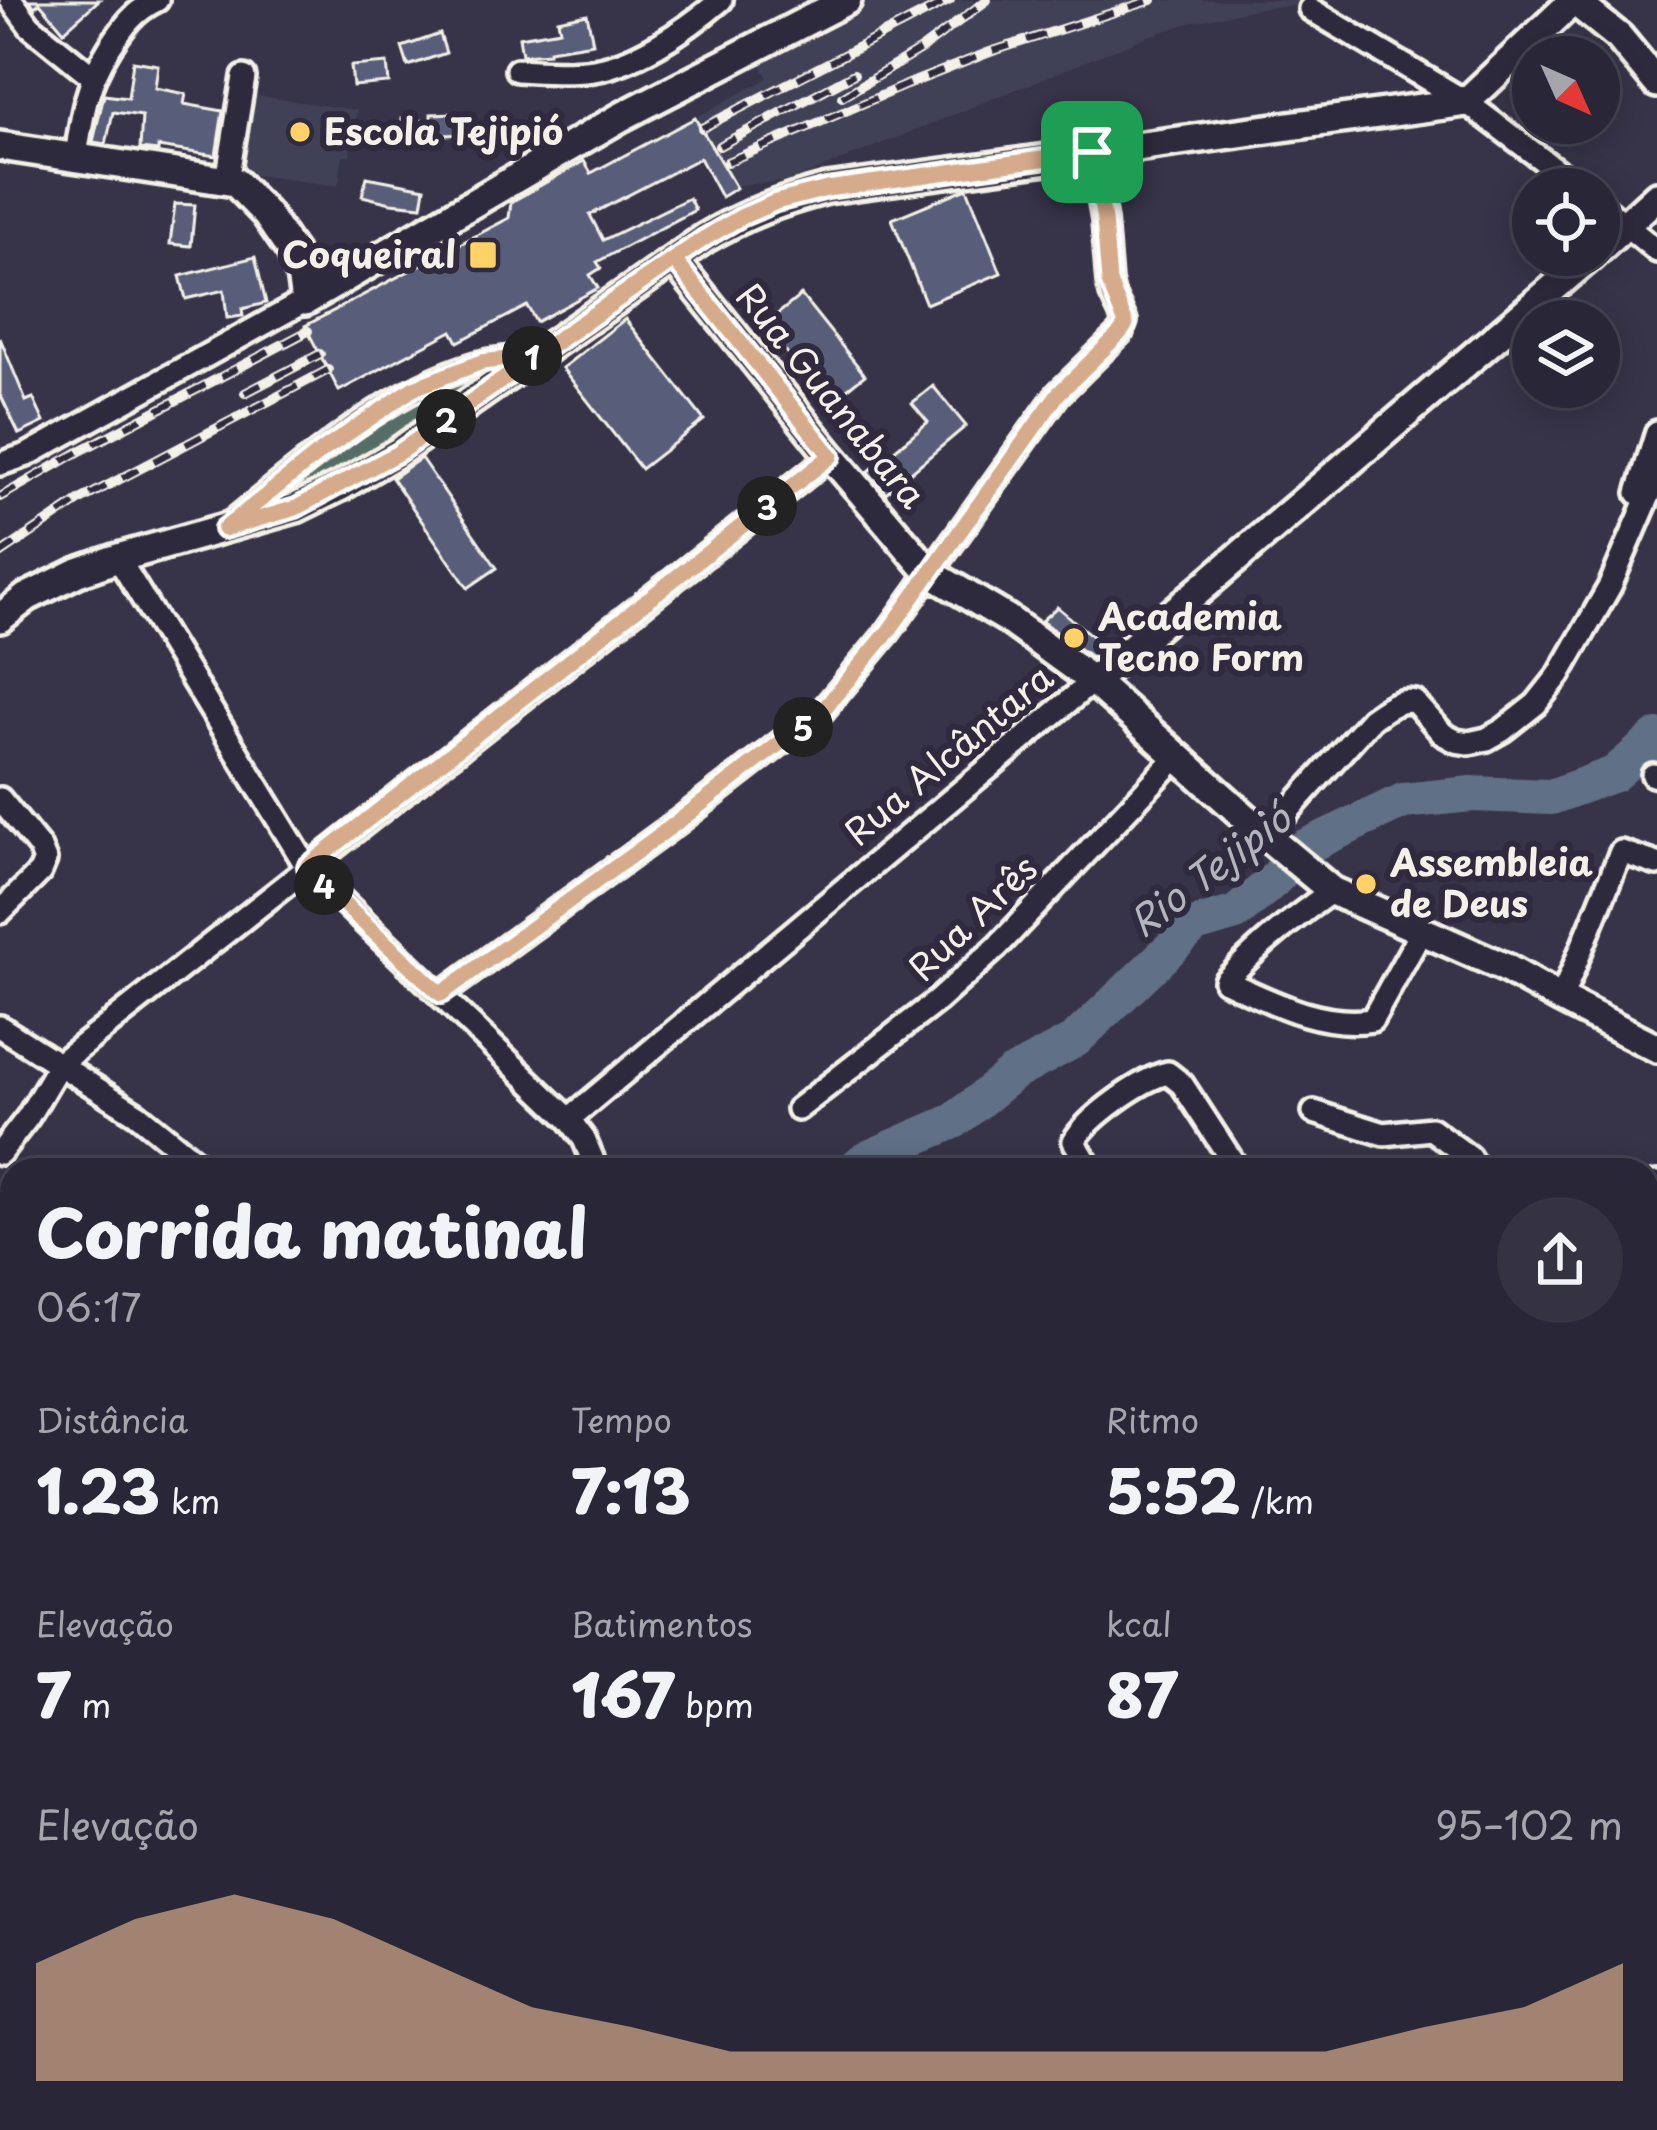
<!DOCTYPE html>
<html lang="pt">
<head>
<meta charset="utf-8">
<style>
	:root { --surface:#292737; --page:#353342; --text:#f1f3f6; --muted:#a5a5ad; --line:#454452; --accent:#d6ab8b }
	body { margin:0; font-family:"Playpen Sans",sans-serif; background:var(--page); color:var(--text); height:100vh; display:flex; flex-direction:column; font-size:45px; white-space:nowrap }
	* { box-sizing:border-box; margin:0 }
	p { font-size:39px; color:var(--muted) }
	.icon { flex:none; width:66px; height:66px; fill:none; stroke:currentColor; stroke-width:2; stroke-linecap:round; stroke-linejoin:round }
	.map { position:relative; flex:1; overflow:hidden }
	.sheet { position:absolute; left:0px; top:1158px; width:1659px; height:972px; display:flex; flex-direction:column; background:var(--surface); border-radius:36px 36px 0 0; box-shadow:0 6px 30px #0003,0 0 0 3px var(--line) }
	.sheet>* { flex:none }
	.needle { width:78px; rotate:135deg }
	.tools { position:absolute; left:1512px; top:36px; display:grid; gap:24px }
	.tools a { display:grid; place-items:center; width:108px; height:108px; border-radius:50%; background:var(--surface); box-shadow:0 6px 30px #0003,0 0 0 3px var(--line); font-size:60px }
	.pin { position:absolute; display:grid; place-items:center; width:102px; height:102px; color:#fff; margin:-51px; border-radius:24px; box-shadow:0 6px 18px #0006 }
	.km { position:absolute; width:60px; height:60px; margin:-30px; border-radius:50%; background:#222; color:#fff; font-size:33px; line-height:60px; text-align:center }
	.round { display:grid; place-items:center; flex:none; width:126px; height:126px; border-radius:63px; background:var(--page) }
	.head { display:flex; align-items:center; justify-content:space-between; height:204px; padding:0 36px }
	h1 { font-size:66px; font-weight:800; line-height:90px }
	.metrics { display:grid; grid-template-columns:repeat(3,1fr); gap:18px; height:204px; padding:12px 36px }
	.metrics div { display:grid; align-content:center }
	.metrics b { font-size:60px; font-weight:800 }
	.metrics small { font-size:33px; font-weight:400 }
	.metrics p { font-size:33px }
	.chart { height:336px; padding:24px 36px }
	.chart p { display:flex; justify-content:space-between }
	.chart svg { width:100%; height:216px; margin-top:12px; fill:var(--accent); opacity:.7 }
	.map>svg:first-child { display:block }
</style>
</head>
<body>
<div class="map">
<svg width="1657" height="2130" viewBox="0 0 1657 2130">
	<rect width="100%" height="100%" fill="#373449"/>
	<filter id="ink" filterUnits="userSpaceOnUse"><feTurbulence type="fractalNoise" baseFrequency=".00833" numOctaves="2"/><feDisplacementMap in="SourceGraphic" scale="24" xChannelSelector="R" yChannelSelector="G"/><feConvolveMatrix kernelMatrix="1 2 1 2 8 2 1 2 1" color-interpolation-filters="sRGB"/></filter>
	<g filter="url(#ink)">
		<g fill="#414057">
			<path d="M870,0H1324L1315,4L1260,8L1189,23L1148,36L787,182L735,185L695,118L768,78L759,62Z"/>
			<path d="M252,95L357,110L350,155H343L338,186L241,173Z"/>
			<path d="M1647,2054L1657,2069V2130H600L617,2118H1647Z"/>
		</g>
		<g fill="#576c66" stroke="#a6aea7" stroke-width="3">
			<path d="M485,370L392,443L300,496L269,501L387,410Z"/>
			<path d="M445,2118H617L600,2130H454Z"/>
		</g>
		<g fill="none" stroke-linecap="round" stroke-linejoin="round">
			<g stroke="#616f86" stroke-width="36">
				<path d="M852,1170L864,1160L954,1121L1012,1074L1075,1040L1195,925L1236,913L1273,881L1305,847L1403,801L1471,794L1551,797L1614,774L1657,737"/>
				<path d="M0,1267L12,1268"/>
			</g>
		</g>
		<g fill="#585d79" stroke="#f4f1e8" stroke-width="3">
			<path d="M30,0H99L64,31L40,3L34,7Z"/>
			<path d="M587,14L593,43L549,50V53L522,55L519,37L560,30L558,20Z"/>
			<path d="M440,34L446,53L408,66L402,47Z"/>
			<path d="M133,61L158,65L155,88L186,94L184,104L223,111L216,156L158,147V151L140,149L142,116L113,112L106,144L93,142L104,95L128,98Z"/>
			<path d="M387,63L389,83L353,86L351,66Z"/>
			<path d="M454,113L455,122L465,123V134L401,137L402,119L431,121V114Z"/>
			<path d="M695,118L736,188L721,197L700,158L590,215L603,240L689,198L695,210L597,262L601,268L590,275L598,288L536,322L527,306L458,342L452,331L339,391L305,326L509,218L511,202L584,161L591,173Z"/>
			<path d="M367,177L425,188L422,206L391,203L362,196Z"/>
			<path d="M967,188L1001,273L926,304L892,219Z"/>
			<path d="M175,204L195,205L191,246L170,244Z"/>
			<path d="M255,257L266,303L242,309L243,316L227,318L224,290L186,299L180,276Z"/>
			<path d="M801,295L865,375L828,404L764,325Z"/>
			<path d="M625,319L704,420L641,469L562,368Z"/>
			<path d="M0,338L26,401L33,398L44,422L19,434L0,394Z"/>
			<path d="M933,386L966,426L886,493L868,472L928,422L912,403Z"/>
			<path d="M421,458L497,568L468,588L392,478Z"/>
			<path d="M1057,607L1105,647L1092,658L1041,621Z"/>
		</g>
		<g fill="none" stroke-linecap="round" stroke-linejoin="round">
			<g stroke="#f4f1e8" stroke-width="20">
				<g id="service">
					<path d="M729,2118L737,2130"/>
					<path d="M781,2130L801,2118"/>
					<path d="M816,2130L835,2118"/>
					<path d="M888,2130L889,2118"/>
				</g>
			</g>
			<g stroke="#f4f1e8" stroke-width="30">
				<g id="minor">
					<path d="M11,0L30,26L92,76"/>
					<path d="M1310,9L1466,102L1581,189"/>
					<path d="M517,70C539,71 562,73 585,71C631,68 687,29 721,0"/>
					<path d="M76,157C82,114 86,85 110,47C124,26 134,11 157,0"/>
					<path d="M227,181L244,77"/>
					<path d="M1599,203L1657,251"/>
					<path d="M0,464L27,455L305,301"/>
					<path d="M1638,493L1657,432"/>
					<path d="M230,524C304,464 385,391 477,364C495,359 515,358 533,356"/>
					<path d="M118,558L307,867L569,1119L584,1139L592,1158L585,1170"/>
					<path d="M1653,775L1657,776"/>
					<path d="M0,799L40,848L45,860L40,872L0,912"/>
					<path d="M1266,836L1371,719C1384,710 1397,698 1415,702L1443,734L1456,741L1469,743L1487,739L1503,730L1536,704L1559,675L1610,586L1657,477"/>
					<path d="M1332,891C1293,918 1258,946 1225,981C1272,1002 1320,1028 1372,1020L1421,932"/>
					<path d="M441,994L679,821L823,710L888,632L1058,394L1121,332L1125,321L1112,294L1109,282L1104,220L1092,152"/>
					<path d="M1561,999L1621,852L1657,864"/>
					<path d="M0,1027L137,1114L206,1170"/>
					<path d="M798,1109L937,1001L997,947L1177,757"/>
					<path d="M1314,1112L1384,1134L1431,1129L1469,1157L1477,1170"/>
					<path d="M569,1119L1093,681"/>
					<path d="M0,1153L28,1117L60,1063L831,456"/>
					<path d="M1091,1170L1074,1141C1088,1117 1141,1079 1168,1073L1182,1084L1238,1170"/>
					<path d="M0,1318L12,1316"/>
					<path d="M1647,1424L1657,1428"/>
					<path d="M0,1485H12"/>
					<path d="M1647,1702L1657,1718"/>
					<path d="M0,1806L12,1822"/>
					<path d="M1647,1848L1657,1841"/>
					<path d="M1647,1972L1657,1964"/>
					<path d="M1647,2019L1657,2033"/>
					<path d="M0,2053L12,2067"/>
					<path d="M62,2118L74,2130"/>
				</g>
			</g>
			<g stroke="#f4f1e8" stroke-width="36">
				<g id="tertiary">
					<path d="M1573,0L1619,37L1657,83"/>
					<path d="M0,146L235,182L266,214L292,252L301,274L305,301L621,117L847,0"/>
					<path d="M1599,249L1657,196"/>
					<path d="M674,260L831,456L930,573L1006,618L1093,681L1272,841L1332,891L1504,967L1561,999L1657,1048"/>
					<path d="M0,618L27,597L78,572L118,558L296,508L341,486L397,453L705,238C746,214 781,201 827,189L1466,102L1574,0"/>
					<path d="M1093,681L1592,255"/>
					<path d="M1647,1206L1657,1186"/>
					<path d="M0,1529L12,1548"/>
					<path d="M360,2130L377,2118"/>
				</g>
			</g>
			<use href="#service" stroke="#2f2a3d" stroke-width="10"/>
			<use href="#minor" stroke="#2f2a3d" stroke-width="21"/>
			<use href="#tertiary" stroke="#2f2a3d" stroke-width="27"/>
			<g stroke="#f4f1e8" stroke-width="10">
				<g id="rail">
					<path d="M842,97L922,49L987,0"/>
					<path d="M702,128L950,0"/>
					<path d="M719,146L854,74"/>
					<path d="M727,162L906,85L990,52L1152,0"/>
					<path d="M245,393L320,354"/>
					<path d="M0,497L82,450L308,331"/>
					<path d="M0,554L82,499L328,370"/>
				</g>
			</g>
			<use href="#rail" stroke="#2f2a3d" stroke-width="6" stroke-dasharray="18" stroke-linecap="butt"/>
		</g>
	</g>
	<g fill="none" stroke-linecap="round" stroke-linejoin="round" filter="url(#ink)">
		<g stroke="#fff" stroke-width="24">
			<path id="route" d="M1092,152L827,189L776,202L741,217L705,238L533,356L482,362L414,388L322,451L224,529L296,508L398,453L674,260L831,456L307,867L338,899L441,994L679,821L823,710L888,632L1058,394L1121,332L1126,324L1109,282L1104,220L1092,152"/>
		</g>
		<use href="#route" stroke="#d6ab8b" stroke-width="15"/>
	</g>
	<g fill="#ffd166" stroke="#2f2a3d" stroke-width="4.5">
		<circle cx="300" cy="132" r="12"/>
		<rect x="468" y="240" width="30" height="30" rx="6"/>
		<circle cx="1074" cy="638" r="12"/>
		<circle cx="1366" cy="884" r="12"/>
	</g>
	<g text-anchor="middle" stroke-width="12" stroke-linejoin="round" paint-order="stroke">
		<g font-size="36" font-weight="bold" fill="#f4f1e8" stroke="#2f2a3d" text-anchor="start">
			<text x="324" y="145">Escola Tejipió</text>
			<text x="456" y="268" text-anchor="end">Coqueiral</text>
			<text x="1098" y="630">Academia<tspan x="1098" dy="41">Tecno Form</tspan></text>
			<text x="1390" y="876">Assembleia<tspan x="1390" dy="41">de Deus</tspan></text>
		</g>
		<g font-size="36" fill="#f4f1e8" stroke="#2f2a3d">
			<text transform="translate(831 396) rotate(51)" y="13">Rua Guanabara</text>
			<text transform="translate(949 755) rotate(-40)" y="13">Rua Alcântara</text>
			<text transform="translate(973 918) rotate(-44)" y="13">Rua Arês</text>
		</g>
		<g font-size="39" font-style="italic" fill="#b2b6bc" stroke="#2f2a3d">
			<text transform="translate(1210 871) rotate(-37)" y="14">Rio Tejipió</text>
		</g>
	</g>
</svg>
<div class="tools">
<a><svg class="needle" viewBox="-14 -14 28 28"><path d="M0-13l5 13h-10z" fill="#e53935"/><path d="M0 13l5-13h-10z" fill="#a5a5ad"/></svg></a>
<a><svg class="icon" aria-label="locate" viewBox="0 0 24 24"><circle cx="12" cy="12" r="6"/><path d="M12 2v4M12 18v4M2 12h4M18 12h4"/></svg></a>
<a><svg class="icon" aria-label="layers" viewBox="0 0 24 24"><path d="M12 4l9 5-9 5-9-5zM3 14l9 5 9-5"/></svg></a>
</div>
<div class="pin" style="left:1092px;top:152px;background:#1e9e55"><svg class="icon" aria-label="arrive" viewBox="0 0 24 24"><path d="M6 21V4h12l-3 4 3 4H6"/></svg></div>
<b class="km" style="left:532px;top:356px">1</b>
<b class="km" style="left:446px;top:419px">2</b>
<b class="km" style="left:767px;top:506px">3</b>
<b class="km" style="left:324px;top:885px">4</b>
<b class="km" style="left:803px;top:727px">5</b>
<section class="sheet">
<div class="head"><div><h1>Corrida matinal</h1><p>06:17</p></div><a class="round"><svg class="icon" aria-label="share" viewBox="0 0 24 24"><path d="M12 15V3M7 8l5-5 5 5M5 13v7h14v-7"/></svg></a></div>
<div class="metrics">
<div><p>Distância</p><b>1.23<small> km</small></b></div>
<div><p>Tempo</p><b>7:13</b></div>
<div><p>Ritmo</p><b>5:52<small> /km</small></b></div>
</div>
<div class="metrics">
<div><p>Elevação</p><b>7<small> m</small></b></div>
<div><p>Batimentos</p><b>167<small> bpm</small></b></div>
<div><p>kcal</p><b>87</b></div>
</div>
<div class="chart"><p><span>Elevação</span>95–102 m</p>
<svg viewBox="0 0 160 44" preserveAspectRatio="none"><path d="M0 44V20L10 11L20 6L30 11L40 20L50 29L60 33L70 38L80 38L90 38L100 38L110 38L120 38L130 38L140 33L150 29L160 20V44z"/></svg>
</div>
</section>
</div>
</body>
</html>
